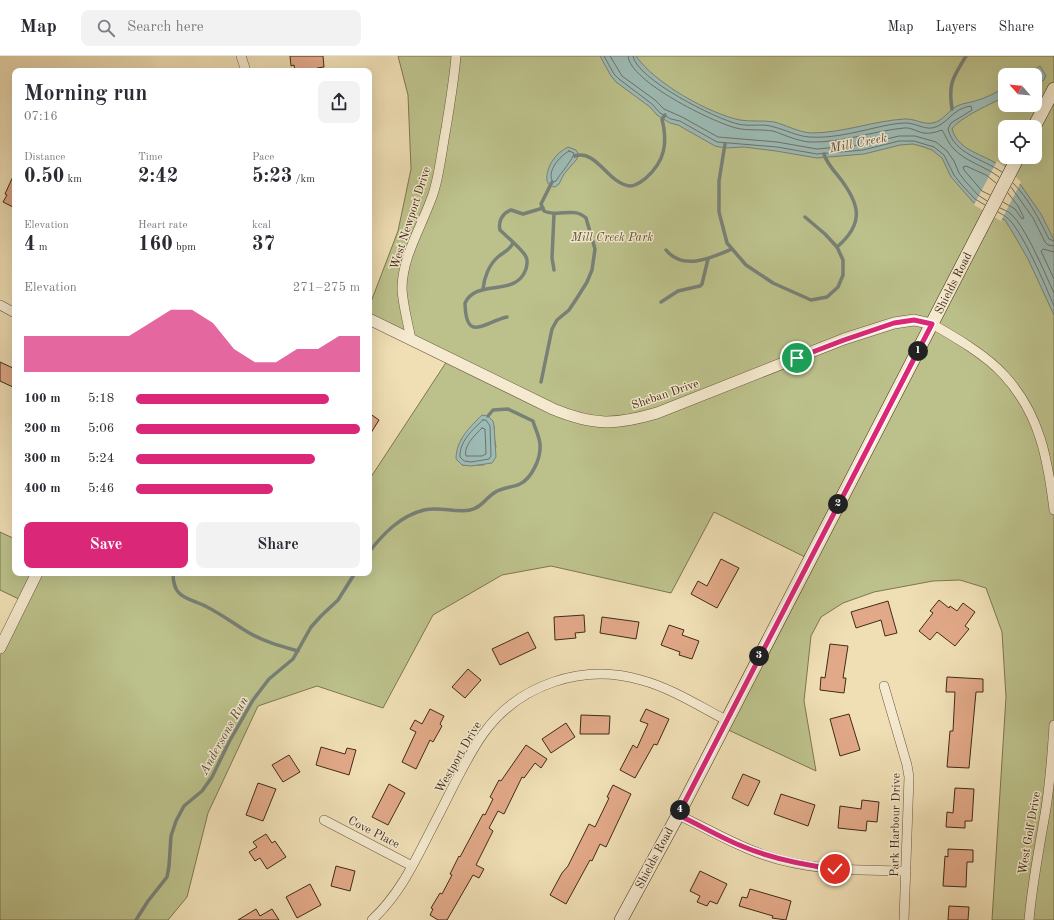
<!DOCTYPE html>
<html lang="en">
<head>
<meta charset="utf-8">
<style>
	:root { --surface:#fff; --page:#f2f2f3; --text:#2b2b33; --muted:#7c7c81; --line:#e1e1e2; --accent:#db2777 }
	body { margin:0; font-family:"Old Standard TT",serif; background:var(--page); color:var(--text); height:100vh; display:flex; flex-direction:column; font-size:15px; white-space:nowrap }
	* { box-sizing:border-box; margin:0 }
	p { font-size:13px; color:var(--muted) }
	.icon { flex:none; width:22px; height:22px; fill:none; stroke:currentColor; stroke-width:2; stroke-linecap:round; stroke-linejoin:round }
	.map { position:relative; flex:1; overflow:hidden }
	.panel { position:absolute; left:12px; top:12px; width:360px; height:508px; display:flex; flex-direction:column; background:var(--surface); border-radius:8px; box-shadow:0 4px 16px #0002 }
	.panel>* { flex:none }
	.needle { width:26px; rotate:297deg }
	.buttons { position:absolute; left:998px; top:12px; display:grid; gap:8px }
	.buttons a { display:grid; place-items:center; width:44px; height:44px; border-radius:8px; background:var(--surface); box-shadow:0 4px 16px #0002; font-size:20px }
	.pin { position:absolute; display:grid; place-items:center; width:34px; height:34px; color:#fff; margin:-17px; border:2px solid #fff; border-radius:50%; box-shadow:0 1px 4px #0007 }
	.km { position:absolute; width:20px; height:20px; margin:-10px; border-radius:50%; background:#222; color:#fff; font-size:11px; line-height:20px; text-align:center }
	.round { display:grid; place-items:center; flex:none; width:42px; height:42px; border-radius:8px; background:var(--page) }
	.summary { display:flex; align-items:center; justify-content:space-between; height:68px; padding:0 12px }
	h1 { font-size:22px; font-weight:800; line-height:30px }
	.figures { display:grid; grid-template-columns:repeat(3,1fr); gap:6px; height:68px; padding:4px 12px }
	.figures div { display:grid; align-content:center }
	.figures b { font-size:20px; font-weight:800 }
	.figures small { font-size:11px; font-weight:400 }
	.figures p { font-size:11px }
	.chart { height:112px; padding:8px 12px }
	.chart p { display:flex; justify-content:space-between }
	.chart svg { width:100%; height:72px; margin-top:4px; fill:var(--accent); opacity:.7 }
	.button { display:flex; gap:8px; margin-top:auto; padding:8px 12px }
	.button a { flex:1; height:46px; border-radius:8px; background:var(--accent); color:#fff; font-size:16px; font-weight:800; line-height:46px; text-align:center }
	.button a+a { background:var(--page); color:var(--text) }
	ul { padding:0 12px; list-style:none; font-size:13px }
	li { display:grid; grid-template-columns:64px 48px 1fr; align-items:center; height:30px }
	li i { height:10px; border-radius:5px; background:var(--accent) }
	header { display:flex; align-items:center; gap:24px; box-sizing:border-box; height:56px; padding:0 20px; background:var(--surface); border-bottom:1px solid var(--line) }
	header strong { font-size:19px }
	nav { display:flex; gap:22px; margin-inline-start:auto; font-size:14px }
	.search { width:280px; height:36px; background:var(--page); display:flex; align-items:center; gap:10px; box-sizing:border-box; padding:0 14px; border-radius:8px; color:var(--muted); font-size:15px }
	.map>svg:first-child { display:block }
</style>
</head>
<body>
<header>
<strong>Map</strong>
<div class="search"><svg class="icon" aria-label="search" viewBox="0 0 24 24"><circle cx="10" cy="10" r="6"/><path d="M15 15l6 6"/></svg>Search here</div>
<nav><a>Map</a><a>Layers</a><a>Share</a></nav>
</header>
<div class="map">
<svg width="1054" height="864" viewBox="0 0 1054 864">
	<rect width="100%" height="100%" fill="#f0dfb5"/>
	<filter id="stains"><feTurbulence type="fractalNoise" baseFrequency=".005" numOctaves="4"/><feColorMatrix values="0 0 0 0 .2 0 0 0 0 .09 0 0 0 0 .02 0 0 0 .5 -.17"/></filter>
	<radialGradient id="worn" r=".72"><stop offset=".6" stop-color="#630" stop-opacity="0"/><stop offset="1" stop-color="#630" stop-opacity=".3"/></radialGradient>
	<path fill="#bcc18b" stroke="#7e7652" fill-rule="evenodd" d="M398,0H1054V864H992L1006,641L1002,576L986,532L960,524L933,525L874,536L843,547L821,561L811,580L804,645L816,715L722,671L809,503L714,456L671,537L551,510L502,519L433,559L383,652L317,630L258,650L208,757L187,841L168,864H0V592L23,545L0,534V476L15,483V517H369V424L449,302L369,263V251L398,175L411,113L408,39ZM1005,19H1035V49H1005ZM1005,71H1035V101H1005ZM478,363L494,370V380L496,391L484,409H462L461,384Z"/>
	<g fill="#9dbbb6" stroke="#788178">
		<path d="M600,0H636C654,27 710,58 740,64C751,66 763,64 774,66C786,69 798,76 811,77C843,77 873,65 904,63C914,62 923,69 933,67C943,65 949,54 957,50C963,47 969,47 975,45C986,42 996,37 1005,31V41C992,47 959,62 952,73C958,93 978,97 994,106C999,109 1004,113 1010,117L989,156L973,146L951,121L942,102L932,94L924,91L913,88L900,89L864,98L817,102L776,95L744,91L725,92L715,90L678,69L670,67L657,59L650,51L616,26L611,20Z"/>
		<path d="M1040,10L1046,20L1043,25L1035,27V19H1025Z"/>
		<path d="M568,91L576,94L578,97L577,103L564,118L559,128L555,131C541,130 548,111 553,104C557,98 562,94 568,91Z"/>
		<path d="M1020,128L1041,158L1054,184V259L1028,203L1013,177L1005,164L990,157Z"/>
		<path d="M482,359L488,360L493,365L494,370L496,401L492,407L471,410L462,409L456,403C456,384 470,371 482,359Z"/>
	</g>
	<path fill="#f0dfb5" d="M997,105L1011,116L1021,126L1001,165L974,149Z"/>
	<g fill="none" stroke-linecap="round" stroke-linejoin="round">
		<g stroke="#6e7368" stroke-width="1">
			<path d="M604,0L614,18L619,23L652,48L660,57L671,63L680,65L717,86L777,91L817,98L863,94L899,85H914L934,91L944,99L954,119L961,128L975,143L985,149"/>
			<path d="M610,0L622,20L655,44L664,53L682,61L718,81L777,86L817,93L862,89L899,80H915L936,86L947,95L954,105L959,117L965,125L978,139L987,145"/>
			<path d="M628,0C630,26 713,66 736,72C748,75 761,73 773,75C785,79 797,85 810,86C842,87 873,75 904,72C911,71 917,76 924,77C930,78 936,76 942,74C946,80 948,87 954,93C966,106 985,110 999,121"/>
			<path d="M633,0C636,23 716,63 738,68C750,71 763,67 774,71C786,74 797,80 809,81C835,83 863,74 888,69C894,68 900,67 906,67C915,67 923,73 932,72C948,69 952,52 971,50L972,54L951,67L948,73C954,98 983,103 1002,116"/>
			<path d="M569,95L574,97C574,102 560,118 556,125L553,126C546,115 560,100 569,95Z"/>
			<path d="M1013,127C1029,143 1039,163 1049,183L1054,185"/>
			<path d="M1011,131L1033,162L1045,186L1048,189L1054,190"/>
			<path d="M990,139L982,135L964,114L963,111L966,110L986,119L996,127"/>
			<path d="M1003,146L1015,153L1022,163L1024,162L1018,150L1008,137"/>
			<path d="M1000,152C1004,154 1008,155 1011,158C1027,173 1044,216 1054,237"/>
			<path d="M998,156C1001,158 1004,159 1006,161C1021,171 1046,231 1054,250"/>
			<path d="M1054,196L1043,193L1041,195L1054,223"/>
			<path d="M483,364H486L490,370L491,400L489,403L471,406L464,405L460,401C459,386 473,373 483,364Z"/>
			<path d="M482,372L485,373L486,398L482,400H466C463,390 476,378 482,372Z"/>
		</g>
		<g stroke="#788178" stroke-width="3.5">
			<path d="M952,53C948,27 953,22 966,0"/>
			<path d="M725,88L719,125V156L727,187L746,209L773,227L811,244L827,241L838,231L843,219V204L837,191L825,178L805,161"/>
			<path d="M824,98C826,106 834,115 839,121C860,148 865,167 837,191"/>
			<path d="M575,100C597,93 608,128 630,130C636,130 642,125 646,122C665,105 668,87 662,63L665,59"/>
			<path d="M666,194C683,215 711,202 732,193"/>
			<path d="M554,214L552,202L554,158"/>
			<path d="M483,233C484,222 489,208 499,200C504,196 510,194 513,187"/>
			<path d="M661,246L678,235L700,230L702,228L708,203"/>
			<path d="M507,261C484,266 466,288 465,247C477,222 516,242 526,213C527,209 528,204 526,201C524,195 506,180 500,174C498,166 502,157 511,154L523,158L543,152"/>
			<path d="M541,326L552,273L557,264L569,254L577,242L587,226L592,214L595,193L586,162C573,150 559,162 544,155L541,148L552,126"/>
			<path d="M369,496C383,478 400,460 424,454C439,450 455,457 470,454C481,452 485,443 494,437C502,431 512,432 520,428C532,422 541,402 540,389C540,381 535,373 533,365L508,353L493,354L488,360"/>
			<path d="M173,517C173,524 174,532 179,537C186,544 198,546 207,551C221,558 233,567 246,575C262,585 280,590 298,595"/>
			<path d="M136,864L148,845L167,821L169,810L171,780L176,765L184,750L202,735L212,721L229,686L253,644L269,623L293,603L311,571L321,560L338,544L355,517"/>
		</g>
	</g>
	<g fill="#e2a988" stroke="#402b1a">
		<path d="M290,0H323L324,11L317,12L318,15H295L294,9L291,10Z"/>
		<path d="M15,116V152L3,146L7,139L5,138Z"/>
		<path d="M0,306L15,313V332L0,325Z"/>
		<path d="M369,357L379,364L369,380Z"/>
		<path d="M721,503L739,512L717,552L691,538L698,525L707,530Z"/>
		<path d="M939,544L949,552L950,550L957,555L963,547L975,556L965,570L969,573L955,590L937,576L930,584L919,575L933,557L930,555Z"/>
		<path d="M888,545L897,577L885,580L881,564L856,572L851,556Z"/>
		<path d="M584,559L585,576L575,577L576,582L555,584L554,561Z"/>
		<path d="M602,561L639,566L636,583L600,577Z"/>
		<path d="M669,569L684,574L682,579L699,585L692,603L679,599L680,596L661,589Z"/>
		<path d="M528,576L536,592L500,609L492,593Z"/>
		<path d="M830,588L848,590L843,622H846L844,637L820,634L821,621L825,622Z"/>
		<path d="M468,613L481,624L465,642L452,631Z"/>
		<path d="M947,621L983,623V636H976L969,712L947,711L950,675H953L955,636H946Z"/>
		<path d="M430,653L444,660L440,668L442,670L433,686L430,684L416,713L402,706L416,676L410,673L415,664L422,668Z"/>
		<path d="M646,653L669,663L657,689L654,688L635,722L620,714L633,689L637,692L648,668L640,665Z"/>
		<path d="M849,658L860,694L840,700L830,663Z"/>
		<path d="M581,659L610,660L609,678H580Z"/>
		<path d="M566,667L575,681L551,697L542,683Z"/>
		<path d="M526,689L547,703L541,712L535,707L524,722L522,721L504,758L498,755L489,772L493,775L476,809L484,813L479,822L473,819L447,864H438L430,859L433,853L431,852L440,837L442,838L452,819L450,818L459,800L460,801L483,758L485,759L493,743L490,741L499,724L501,725Z"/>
		<path d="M321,691L345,698L347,692L356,694L349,719L316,709Z"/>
		<path d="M289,699L300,716L283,726L272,709Z"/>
		<path d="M743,718L760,725L748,750L732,742Z"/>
		<path d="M258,727L276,733L263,765L246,759Z"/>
		<path d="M389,728L405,737L388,769L372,761Z"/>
		<path d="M613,729L631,738L606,791L600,788L592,805L590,804L566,848L550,839L562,817L568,810L589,768L595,771L609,742L607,741Z"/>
		<path d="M955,732L974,733L972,765H965V772L946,771L947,756L953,757Z"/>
		<path d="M781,738L815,749L808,770L774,758Z"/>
		<path d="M862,744L879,746L877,766L867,765L866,775L838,772L840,750L861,753Z"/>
		<path d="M266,778L272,787L275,785L286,801L267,813L260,802L255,805L249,796L257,791L253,786Z"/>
		<path d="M948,793L973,794V806H967L966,831L943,830L945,800L948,801Z"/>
		<path d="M336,810L355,815L350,835L331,830Z"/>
		<path d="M700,815L727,828L717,848L710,845L707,850L697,846L700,840L690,835Z"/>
		<path d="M310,828L321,849L297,862L286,841Z"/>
		<path d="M750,833L791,845L786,864L772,862L773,860L739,850L742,841L747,842Z"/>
		<path d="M949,850L969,851L968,864H948Z"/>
		<path d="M256,853L260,860L272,853L279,864H238Z"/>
	</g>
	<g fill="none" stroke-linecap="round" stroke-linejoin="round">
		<g stroke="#6c5841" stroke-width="10">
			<g id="minor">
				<path d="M241,0L246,15"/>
				<path d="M0,249L15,257"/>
				<path d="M932,268C955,281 986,299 1004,319C1040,358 1048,404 1054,454"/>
				<path d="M411,284C408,267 403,250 402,233C402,199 424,167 434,135C440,115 442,93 446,72C450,48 454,24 456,0"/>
				<path d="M884,630L907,709L909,721L904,864"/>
				<path d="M678,759C707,772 734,789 764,799C810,815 858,814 906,815"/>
				<path d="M324,764L412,810"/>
				<path d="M372,864C401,837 416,803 434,768C450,738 464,705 483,678C519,628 583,607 641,624C671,632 699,650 726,664"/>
				<path d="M1029,864C1032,830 1038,798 1044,764C1050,733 1052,701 1054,669"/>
			</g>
		</g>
		<g stroke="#6c5841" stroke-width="12">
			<g id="tertiary">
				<path d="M369,263L553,353C594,370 616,369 657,357L844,283L894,267L914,264L932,268"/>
				<path d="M0,592L37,517"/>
			</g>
		</g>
		<g stroke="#402b1a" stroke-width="14">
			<g id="secondary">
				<path d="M1034,71L1054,33"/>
				<path d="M621,864L678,759L1018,101"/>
			</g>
		</g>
		<use href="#minor" stroke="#f5eacf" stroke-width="9"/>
		<use href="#tertiary" stroke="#f5eacf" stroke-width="11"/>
		<use href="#secondary" stroke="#f5eacf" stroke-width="13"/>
	</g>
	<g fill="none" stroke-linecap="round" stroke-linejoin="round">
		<g stroke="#fff" stroke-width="8">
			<path id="route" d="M797,302L844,284L894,267L914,264L932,268L678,759C700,769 721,782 744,791C773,803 804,809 835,813"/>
		</g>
		<use href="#route" stroke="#db2777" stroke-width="5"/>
	</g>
	<g text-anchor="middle" stroke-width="3" stroke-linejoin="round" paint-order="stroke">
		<g font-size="12" fill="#402b1a" stroke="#f5eacf">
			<text transform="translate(410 162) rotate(-72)" y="4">West Newport Drive</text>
			<text transform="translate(953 227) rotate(-63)" y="4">Shields Road</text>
			<text transform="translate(665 338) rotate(-19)" y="4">Sheban Drive</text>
			<text transform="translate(458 701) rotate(-60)" y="4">Westport Drive</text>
			<text transform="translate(895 769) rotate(-89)" y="4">Park Harbour Drive</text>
			<text transform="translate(374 776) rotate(27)" y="4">Cove Place</text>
			<text transform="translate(1029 777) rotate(-80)" y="4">West Golf Drive</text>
			<text transform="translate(654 802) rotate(-62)" y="4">Shields Road</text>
		</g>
		<g font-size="12" font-style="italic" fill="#5f5036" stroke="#f5eacf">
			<text x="612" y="185">Mill Creek Park</text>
		</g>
		<g font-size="13" font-style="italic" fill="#574f41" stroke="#f5eacf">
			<text transform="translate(858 86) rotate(-11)" y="5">Mill Creek</text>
			<text transform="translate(223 679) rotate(-61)" y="5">Andersons Run</text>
		</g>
	</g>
	<rect width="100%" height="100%" filter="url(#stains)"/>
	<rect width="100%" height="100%" fill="url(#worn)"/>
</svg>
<div class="buttons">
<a><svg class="needle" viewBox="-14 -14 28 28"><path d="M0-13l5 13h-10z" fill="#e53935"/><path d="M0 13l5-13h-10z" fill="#7c7c81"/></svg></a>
<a><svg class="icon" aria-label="locate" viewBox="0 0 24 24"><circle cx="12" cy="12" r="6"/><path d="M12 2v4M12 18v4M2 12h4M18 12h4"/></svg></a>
</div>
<div class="pin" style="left:797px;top:302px;background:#1e9e55"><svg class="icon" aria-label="arrive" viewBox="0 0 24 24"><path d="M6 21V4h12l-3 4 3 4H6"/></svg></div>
<div class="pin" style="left:835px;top:813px;background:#d93025"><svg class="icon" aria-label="check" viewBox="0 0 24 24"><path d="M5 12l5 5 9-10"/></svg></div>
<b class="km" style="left:918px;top:295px">1</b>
<b class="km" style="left:838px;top:448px">2</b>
<b class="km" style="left:759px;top:600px">3</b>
<b class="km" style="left:680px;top:754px">4</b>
<section class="panel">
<div class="summary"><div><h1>Morning run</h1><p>07:16</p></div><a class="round"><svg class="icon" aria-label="share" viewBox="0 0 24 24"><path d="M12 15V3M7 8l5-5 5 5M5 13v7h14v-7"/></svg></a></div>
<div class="figures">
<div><p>Distance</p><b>0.50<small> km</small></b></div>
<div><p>Time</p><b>2:42</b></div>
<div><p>Pace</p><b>5:23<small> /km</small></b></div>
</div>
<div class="figures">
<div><p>Elevation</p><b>4<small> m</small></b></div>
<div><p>Heart rate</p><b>160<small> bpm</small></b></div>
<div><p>kcal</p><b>37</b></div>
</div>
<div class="chart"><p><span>Elevation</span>271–275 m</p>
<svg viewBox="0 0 160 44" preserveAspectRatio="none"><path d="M0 44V22L10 22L20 22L30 22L40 22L50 22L60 14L70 6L80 6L90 14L100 30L110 38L120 38L130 30L140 30L150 22L160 22V44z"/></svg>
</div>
<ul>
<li><b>100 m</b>5:18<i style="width:86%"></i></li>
<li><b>200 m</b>5:06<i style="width:100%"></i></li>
<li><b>300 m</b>5:24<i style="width:80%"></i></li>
<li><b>400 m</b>5:46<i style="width:61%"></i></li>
</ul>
<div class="button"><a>Save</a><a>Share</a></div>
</section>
</div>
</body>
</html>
